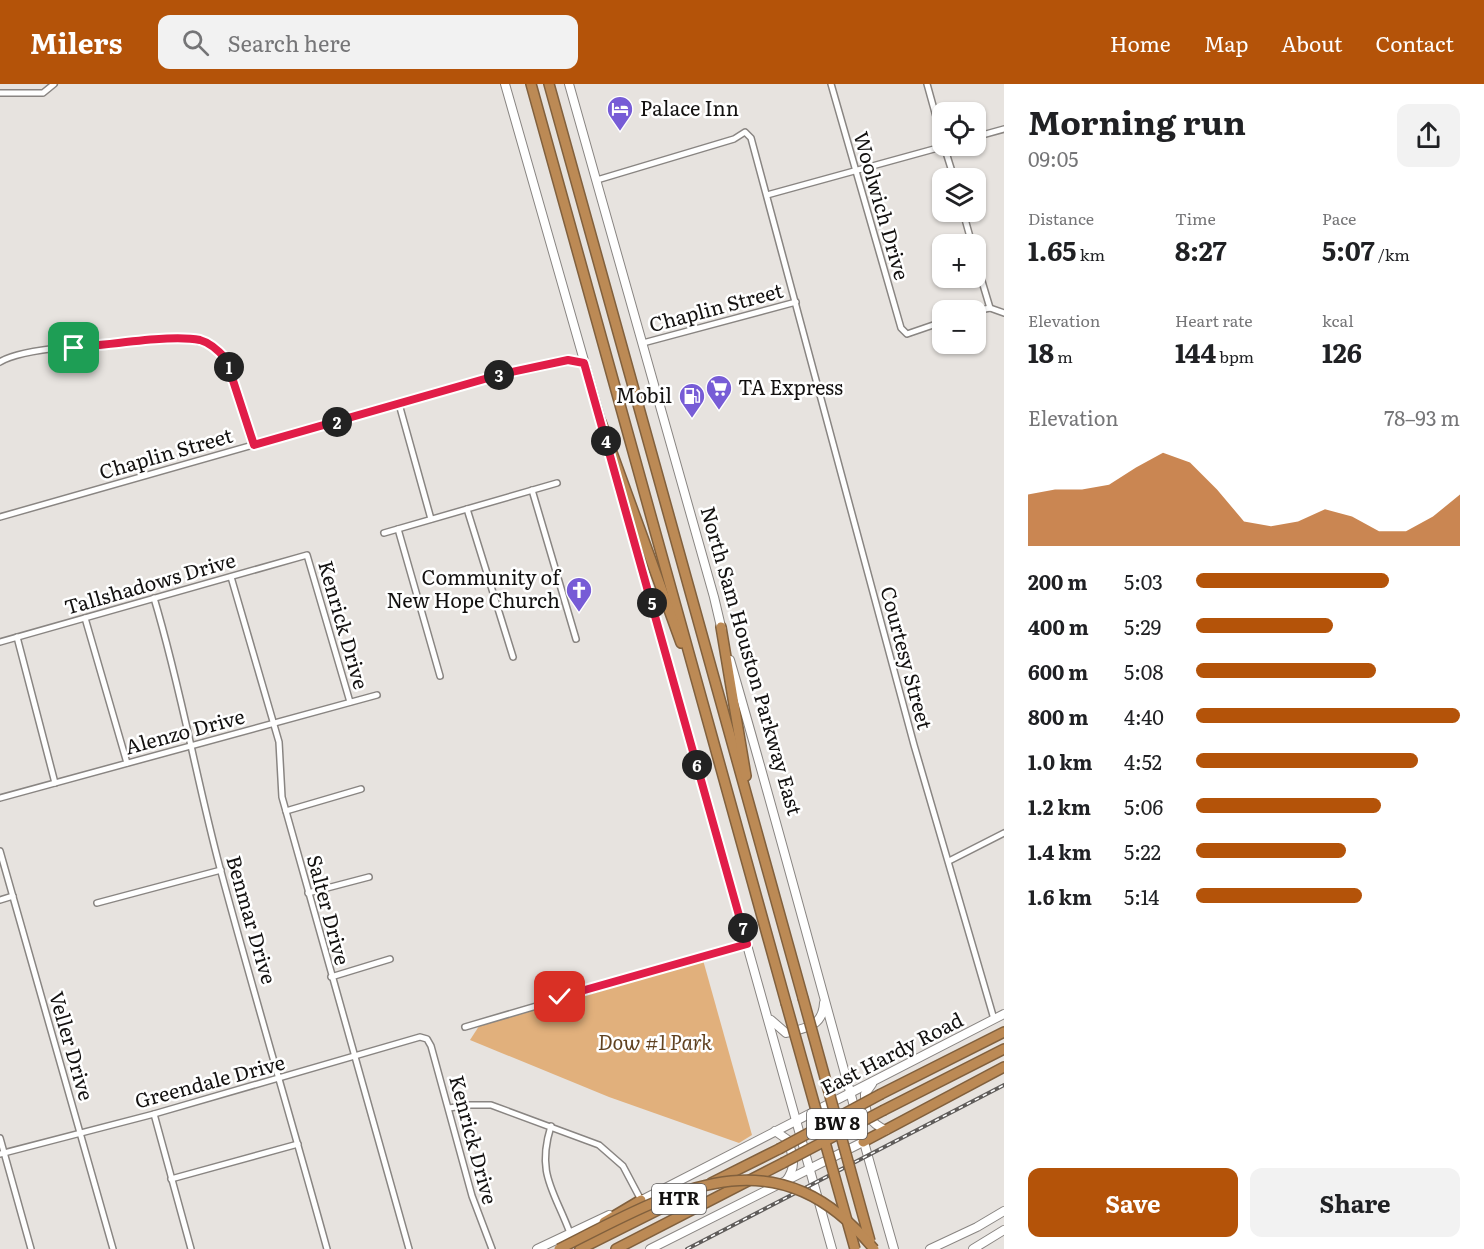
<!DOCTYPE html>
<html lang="en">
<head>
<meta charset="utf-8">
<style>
	:root { --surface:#fff; --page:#f2f2f2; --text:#202124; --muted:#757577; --accent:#b45309 }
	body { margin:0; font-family:Literata,serif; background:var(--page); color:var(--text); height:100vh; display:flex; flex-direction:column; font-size:22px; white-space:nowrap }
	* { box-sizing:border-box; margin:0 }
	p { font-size:20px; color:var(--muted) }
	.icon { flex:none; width:33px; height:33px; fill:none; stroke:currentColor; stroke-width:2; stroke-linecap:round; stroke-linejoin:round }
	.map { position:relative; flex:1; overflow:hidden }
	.sheet { display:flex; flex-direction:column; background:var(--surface); width:480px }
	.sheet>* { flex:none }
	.controls { position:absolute; left:932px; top:18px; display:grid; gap:12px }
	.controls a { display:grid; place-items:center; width:54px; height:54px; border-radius:12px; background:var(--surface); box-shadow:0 2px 4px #0004; font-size:30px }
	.pin { position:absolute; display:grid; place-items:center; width:51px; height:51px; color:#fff; margin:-26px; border-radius:12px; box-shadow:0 3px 9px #0006 }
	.km { position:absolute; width:30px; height:30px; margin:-15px; border-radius:50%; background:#222; color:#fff; font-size:16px; line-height:30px; text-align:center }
	.round { display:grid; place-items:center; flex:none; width:63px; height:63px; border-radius:12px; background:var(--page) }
	.headline { display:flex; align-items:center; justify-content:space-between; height:102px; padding:0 24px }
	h1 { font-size:33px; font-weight:700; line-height:45px }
	.figures { display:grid; grid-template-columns:repeat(3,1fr); gap:9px; height:102px; padding:6px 24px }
	.figures div { display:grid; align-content:center }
	.figures b { font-size:26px; font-weight:700 }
	.figures small { font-size:16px; font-weight:400 }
	.figures p { font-size:16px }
	.chart { height:168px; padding:12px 24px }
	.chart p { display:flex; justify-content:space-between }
	.chart svg { width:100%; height:108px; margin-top:6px; fill:var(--accent); opacity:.7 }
	.primary-button { display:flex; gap:12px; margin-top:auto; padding:12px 24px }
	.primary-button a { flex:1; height:69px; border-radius:12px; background:var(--accent); color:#fff; font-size:24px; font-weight:700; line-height:69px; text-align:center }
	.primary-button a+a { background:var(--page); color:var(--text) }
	ul { padding:0 24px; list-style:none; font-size:20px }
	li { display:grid; grid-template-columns:96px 72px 1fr; align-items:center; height:45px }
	li i { height:15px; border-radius:8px; background:var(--accent) }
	header { display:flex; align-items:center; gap:36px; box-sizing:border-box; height:84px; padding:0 30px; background:var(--accent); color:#fff }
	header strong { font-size:28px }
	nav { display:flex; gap:33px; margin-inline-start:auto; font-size:21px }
	.search { width:420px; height:54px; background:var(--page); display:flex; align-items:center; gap:15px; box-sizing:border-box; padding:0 21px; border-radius:12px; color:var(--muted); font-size:22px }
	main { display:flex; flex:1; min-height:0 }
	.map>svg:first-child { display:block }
</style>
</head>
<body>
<header>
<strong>Milers</strong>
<div class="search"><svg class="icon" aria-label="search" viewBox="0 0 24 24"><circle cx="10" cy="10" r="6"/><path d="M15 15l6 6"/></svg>Search here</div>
<nav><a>Home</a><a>Map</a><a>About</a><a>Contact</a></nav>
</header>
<main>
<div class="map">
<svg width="1004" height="1165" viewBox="0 0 1004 1165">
	<rect width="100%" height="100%" fill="#e7e3df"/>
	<path fill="#e1b07c" d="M703,876L752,1051L739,1059L609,1013L470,956L481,939Z"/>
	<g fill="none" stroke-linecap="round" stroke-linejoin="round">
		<g stroke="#898582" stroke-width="8">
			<g id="street">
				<path d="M831,0L901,244L907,250L942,238"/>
				<path d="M927,0L942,54"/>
				<path d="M0,9H43L54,0"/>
				<path d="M975,53L1004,45"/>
				<path d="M944,62L954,94"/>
				<path d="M597,96L734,55L745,48L751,54L914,661L994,935"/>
				<path d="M767,111L945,62"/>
				<path d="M963,128L972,160"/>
				<path d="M975,174L990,224"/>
				<path d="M975,227L990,224L1004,229"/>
				<path d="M643,259L796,218"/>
				<path d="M0,278C27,260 145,258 183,255C202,257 213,260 226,275L253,361"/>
				<path d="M399,320L431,435"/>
				<path d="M532,406L576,555"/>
				<path d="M467,425L513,573"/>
				<path d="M0,433L502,290L568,276L584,279"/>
				<path d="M398,445L440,592"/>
				<path d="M384,449L557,399"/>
				<path d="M231,493L279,658L282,713L409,1165"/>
				<path d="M154,514C181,604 196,694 220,784C254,911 292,1038 327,1165"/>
				<path d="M85,534L127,679"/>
				<path d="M17,553L55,699"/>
				<path d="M0,558L307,471L350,618"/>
				<path d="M0,714L377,611"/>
				<path d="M286,727L361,705"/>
				<path d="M0,767L113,1165"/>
				<path d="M949,777L1004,749"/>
				<path d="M308,809L369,793"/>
				<path d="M0,816L13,812"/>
				<path d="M97,819L221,786"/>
				<path d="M331,893L390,875"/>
				<path d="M465,943L747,860"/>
				<path d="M449,1024L470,1021H491L599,1061L623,1082L641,1116"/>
				<path d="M154,1030L191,1165"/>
				<path d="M551,1042C536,1090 554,1106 570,1149"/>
				<path d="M0,1054L31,1165"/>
				<path d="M0,1070L154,1030L420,953L427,955L431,962L472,1112L492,1165"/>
				<path d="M171,1095L298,1060"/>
			</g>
		</g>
		<g stroke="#898582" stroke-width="10">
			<g id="secondary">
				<path d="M505,0L603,343"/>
				<path d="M569,0L714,513L722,547"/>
				<path d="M615,389L832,1165"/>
				<path d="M730,576C787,772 838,969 894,1165"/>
				<path d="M771,936L786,949C805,944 823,943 824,919"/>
				<path d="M872,1000L865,1010C864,1028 869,1039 886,1046"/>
				<path d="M775,1047L788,1056C793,1073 797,1082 786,1097"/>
				<path d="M636,1119L1004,930"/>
				<path d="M537,1165L609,1131"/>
				<path d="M650,1165L863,1058"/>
				<path d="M930,1165L977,1143L1004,1127"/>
				<path d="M973,1165L1004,1146"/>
			</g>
		</g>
		<g stroke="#81603d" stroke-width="12">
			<g id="highway">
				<path d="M531,0L786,919"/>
				<path d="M549,0L803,914"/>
				<path d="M601,338L681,559"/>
				<path d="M721,543L746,692"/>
				<path d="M881,1010L1004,948"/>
				<path d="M884,1026L1004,965"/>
				<path d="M863,1058L1004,983"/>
				<path d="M711,1099L779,1065"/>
				<path d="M604,1138L641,1116"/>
				<path d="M580,1165L696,1107"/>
				<path d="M616,1165L783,1079"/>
			</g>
		</g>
		<use href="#street" stroke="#fff" stroke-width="5"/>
		<use href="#secondary" stroke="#fff" stroke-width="8"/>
		<use href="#highway" stroke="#bc8a55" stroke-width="9"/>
		<g stroke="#5f5c5a" stroke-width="4">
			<path id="rail" d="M687,1165L1004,1001"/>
		</g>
		<use href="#rail" stroke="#fff" stroke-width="1.5" stroke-dasharray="4.5" stroke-linecap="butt"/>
		<g stroke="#81603d" stroke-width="12" stroke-linecap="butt">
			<g id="highway-bridge">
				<path d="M803,914L870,1157"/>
				<path d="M786,919L855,1165"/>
				<path d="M779,1065L881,1010"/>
				<path d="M783,1079L884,1026"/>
				<path d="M559,1165C672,1108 774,1044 874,1165"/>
			</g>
		</g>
		<use href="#highway-bridge" stroke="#bc8a55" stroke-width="9"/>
	</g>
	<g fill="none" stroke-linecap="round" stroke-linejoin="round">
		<g stroke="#fff" stroke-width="12">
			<path id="route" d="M74,264C106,261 171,250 200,256C211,259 219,267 226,275L254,361L502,290L568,276L584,279L747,860L560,913"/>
		</g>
		<use href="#route" stroke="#e11d48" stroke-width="8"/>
	</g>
	<defs>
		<g id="hotel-pin" transform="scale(1.35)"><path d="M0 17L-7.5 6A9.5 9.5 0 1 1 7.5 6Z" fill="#775cd6" stroke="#fff"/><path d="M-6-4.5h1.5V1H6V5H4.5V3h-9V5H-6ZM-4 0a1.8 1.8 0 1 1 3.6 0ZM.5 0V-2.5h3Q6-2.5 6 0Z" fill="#fff"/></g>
		<g id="supermarket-pin" transform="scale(1.35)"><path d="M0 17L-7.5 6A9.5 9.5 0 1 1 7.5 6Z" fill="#775cd6" stroke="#fff"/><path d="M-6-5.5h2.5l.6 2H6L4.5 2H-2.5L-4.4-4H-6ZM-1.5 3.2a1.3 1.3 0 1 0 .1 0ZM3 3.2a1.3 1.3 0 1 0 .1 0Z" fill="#fff"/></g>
		<g id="fuel-pin" transform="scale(1.35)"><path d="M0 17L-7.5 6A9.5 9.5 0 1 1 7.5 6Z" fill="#775cd6" stroke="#fff"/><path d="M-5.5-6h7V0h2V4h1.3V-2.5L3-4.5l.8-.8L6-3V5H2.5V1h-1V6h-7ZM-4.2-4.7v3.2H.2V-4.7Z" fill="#fff"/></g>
		<g id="church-pin" transform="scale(1.35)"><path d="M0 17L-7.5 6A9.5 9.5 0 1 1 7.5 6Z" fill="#775cd6" stroke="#fff"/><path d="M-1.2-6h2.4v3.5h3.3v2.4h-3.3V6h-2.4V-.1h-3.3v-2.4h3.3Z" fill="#fff"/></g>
	</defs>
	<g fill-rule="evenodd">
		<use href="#hotel-pin" x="620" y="25"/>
		<use href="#supermarket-pin" x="719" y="304"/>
		<use href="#fuel-pin" x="692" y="312"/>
		<use href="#church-pin" x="579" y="506"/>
	</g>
	<g text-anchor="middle" stroke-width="5" stroke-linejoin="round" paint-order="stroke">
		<g fill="#fff" stroke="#5a5858" stroke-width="1.5">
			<rect x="807" y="1025" width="60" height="30" rx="4.5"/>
			<rect x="652" y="1100" width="54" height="30" rx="4.5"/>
		</g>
		<g font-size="18" font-weight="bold" fill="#131110">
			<text x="837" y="1046">BW 8</text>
			<text x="679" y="1121">HTR</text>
		</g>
		<g font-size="20" fill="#131110" stroke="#fff" text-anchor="start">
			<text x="640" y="32">Palace Inn</text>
			<text x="738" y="311">TA Express</text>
			<text x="672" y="319" text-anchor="end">Mobil</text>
			<text x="560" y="501" text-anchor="end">Community of<tspan x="560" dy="23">New Hope Church</tspan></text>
		</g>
		<g font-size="20" fill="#131110" stroke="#fff">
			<text transform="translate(881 122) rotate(74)" y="7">Woolwich Drive</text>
			<text transform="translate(716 224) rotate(-15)" y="7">Chaplin Street</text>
			<text transform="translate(166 370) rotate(-16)" y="7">Chaplin Street</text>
			<text transform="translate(150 500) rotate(-16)" y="7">Tallshadows Drive</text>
			<text transform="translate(343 541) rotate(74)" y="7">Kenrick Drive</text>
			<text transform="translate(906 574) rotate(75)" y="7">Courtesy Street</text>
			<text transform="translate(751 577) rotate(74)" y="7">North Sam Houston Parkway East</text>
			<text transform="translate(185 648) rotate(-15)" y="7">Alenzo Drive</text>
			<text transform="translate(328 826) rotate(75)" y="7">Salter Drive</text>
			<text transform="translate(251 836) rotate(74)" y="7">Benmar Drive</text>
			<text transform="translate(71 962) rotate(74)" y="7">Veller Drive</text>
			<text transform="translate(892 970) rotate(-27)" y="7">East Hardy Road</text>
			<text transform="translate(210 998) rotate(-15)" y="7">Greendale Drive</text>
			<text transform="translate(473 1056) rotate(75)" y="7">Kenrick Drive</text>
		</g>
		<g font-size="20" font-style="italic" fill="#604221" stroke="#fff">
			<text x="655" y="966">Dow #1 Park</text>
		</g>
	</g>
</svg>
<div class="controls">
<a><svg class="icon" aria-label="locate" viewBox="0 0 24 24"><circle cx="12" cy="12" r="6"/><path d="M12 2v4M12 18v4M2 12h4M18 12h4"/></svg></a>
<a><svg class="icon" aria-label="layers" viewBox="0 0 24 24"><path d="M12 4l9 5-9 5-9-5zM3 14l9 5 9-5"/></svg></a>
<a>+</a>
<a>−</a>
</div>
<div class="pin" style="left:74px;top:264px;background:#1e9e55"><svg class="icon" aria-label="arrive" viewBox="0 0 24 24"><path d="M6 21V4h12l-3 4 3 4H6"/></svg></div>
<div class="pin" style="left:560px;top:913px;background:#d93025"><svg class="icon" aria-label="check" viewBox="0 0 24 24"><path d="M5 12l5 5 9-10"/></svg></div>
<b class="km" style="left:229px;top:283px">1</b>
<b class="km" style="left:337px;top:338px">2</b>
<b class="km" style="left:499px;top:291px">3</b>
<b class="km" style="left:606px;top:357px">4</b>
<b class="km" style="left:652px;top:519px">5</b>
<b class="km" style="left:697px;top:681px">6</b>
<b class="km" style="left:743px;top:844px">7</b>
</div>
<section class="sheet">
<div class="headline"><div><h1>Morning run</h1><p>09:05</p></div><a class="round"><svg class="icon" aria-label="share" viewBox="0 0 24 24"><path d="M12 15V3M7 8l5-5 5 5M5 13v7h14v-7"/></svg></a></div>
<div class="figures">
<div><p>Distance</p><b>1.65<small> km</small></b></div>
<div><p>Time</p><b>8:27</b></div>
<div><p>Pace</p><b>5:07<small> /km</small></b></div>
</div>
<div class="figures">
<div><p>Elevation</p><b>18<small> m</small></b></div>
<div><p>Heart rate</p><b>144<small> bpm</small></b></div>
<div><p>kcal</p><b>126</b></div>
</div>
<div class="chart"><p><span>Elevation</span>78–93 m</p>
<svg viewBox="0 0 160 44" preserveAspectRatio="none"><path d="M0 44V23L10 21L20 21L30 19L40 12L50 6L60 10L70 21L80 34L90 36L100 34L110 29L120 32L130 38L140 38L150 32L160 23V44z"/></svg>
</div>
<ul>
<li><b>200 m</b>5:03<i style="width:73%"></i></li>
<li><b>400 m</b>5:29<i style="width:52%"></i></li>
<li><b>600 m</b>5:08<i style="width:68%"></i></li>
<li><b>800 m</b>4:40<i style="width:100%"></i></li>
<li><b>1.0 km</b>4:52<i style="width:84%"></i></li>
<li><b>1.2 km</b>5:06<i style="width:70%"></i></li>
<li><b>1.4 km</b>5:22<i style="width:57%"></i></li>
<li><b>1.6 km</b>5:14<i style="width:63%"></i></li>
</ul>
<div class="primary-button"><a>Save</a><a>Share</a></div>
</section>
</main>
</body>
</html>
